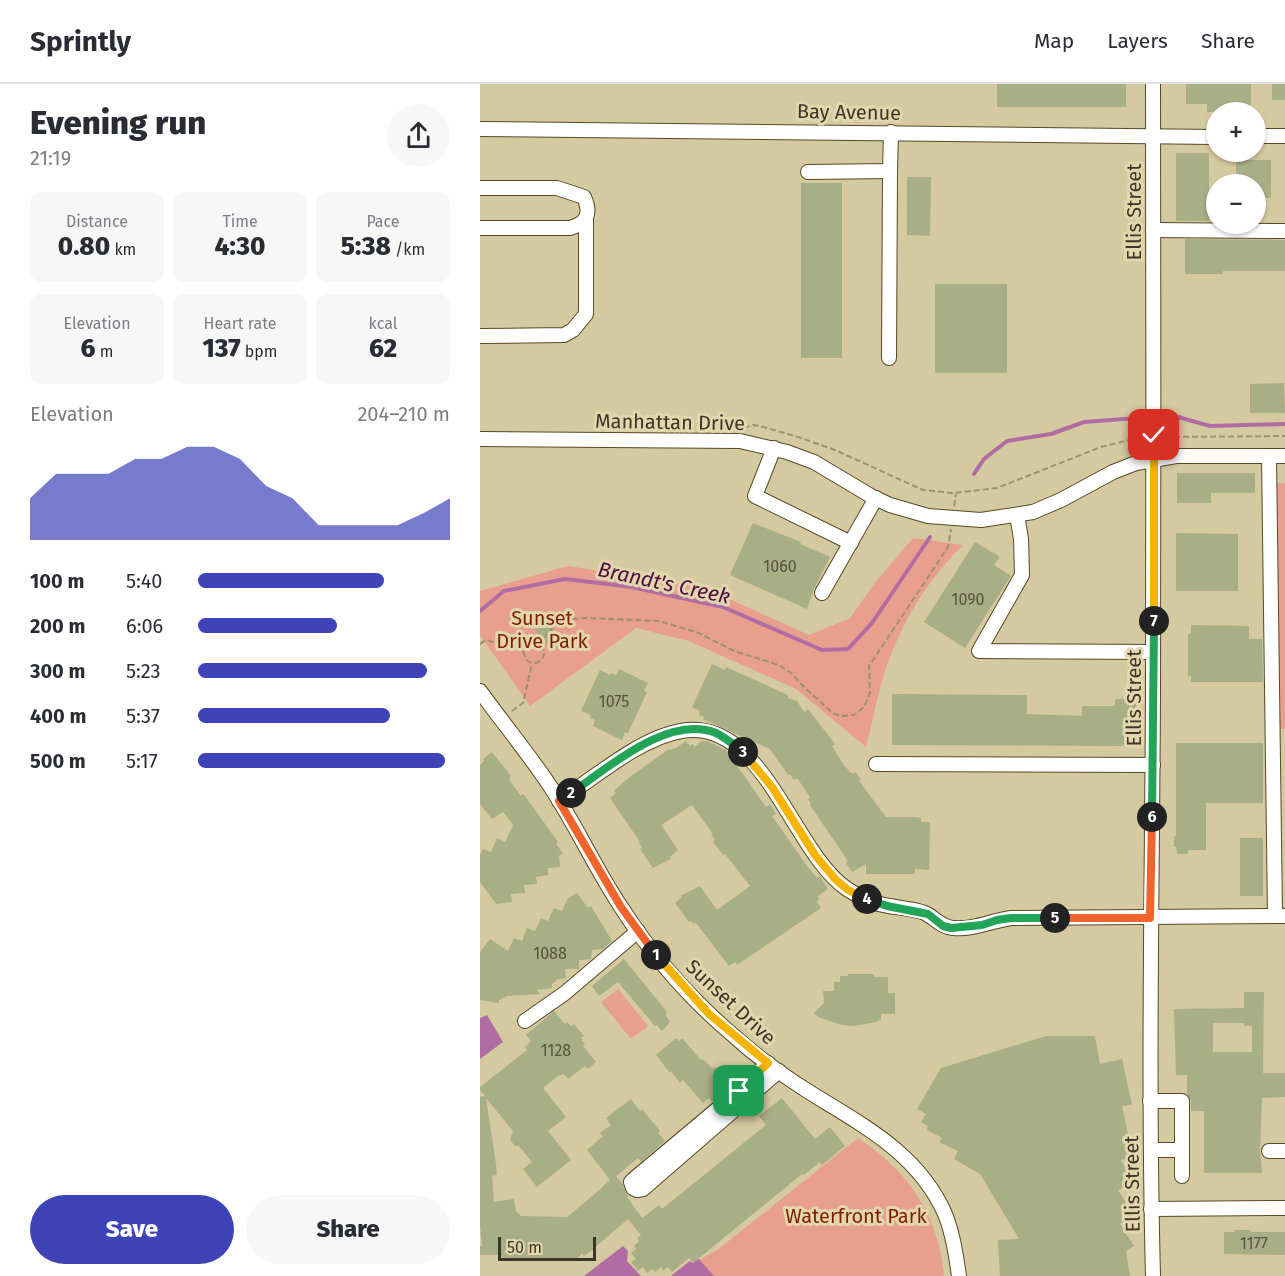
<!DOCTYPE html>
<html lang="en">
<head>
<meta charset="utf-8">
<style>
	:root { --surface:#fff; --page:#f7f7f7; --text:#2b2b33; --muted:#7c7c81; --line:#e1e1e2; --accent:#3e44b8 }
	body { margin:0; font-family:"Fira Sans",sans-serif; background:var(--page); color:var(--text); height:100vh; display:flex; flex-direction:column; font-size:22px; white-space:nowrap }
	* { box-sizing:border-box; margin:0 }
	p { font-size:20px; color:var(--muted) }
	.icon { flex:none; width:33px; height:33px; fill:none; stroke:currentColor; stroke-width:2; stroke-linecap:round; stroke-linejoin:round }
	.map { position:relative; flex:1; overflow:hidden }
	.side { display:flex; flex-direction:column; background:var(--surface); width:480px }
	.side>* { flex:none }
	.controls { position:absolute; left:726px; top:18px; display:grid; gap:12px }
	.controls a { display:grid; place-items:center; width:60px; height:60px; border-radius:50%; background:var(--surface); box-shadow:0 2px 4px #0004; font-size:30px }
	.scale { position:absolute; left:18px; bottom:15px; width:98px; box-sizing:border-box; padding-left:6px; border:3px solid #3b3626; border-top:0; font-size:16px; line-height:21px; white-space:nowrap; color:#3b3626; -webkit-text-stroke:4px #e2d6ad; paint-order:stroke }
	.pin { position:absolute; display:grid; place-items:center; width:51px; height:51px; color:#fff; margin:-26px; border-radius:12px; box-shadow:0 3px 9px #0006 }
	.km { position:absolute; width:30px; height:30px; margin:-15px; border-radius:50%; background:#222; color:#fff; font-size:16px; line-height:30px; text-align:center }
	.round { display:grid; place-items:center; flex:none; width:63px; height:63px; border-radius:32px; background:var(--page) }
	.overview { display:flex; align-items:center; justify-content:space-between; height:102px; padding:0 30px }
	h1 { font-size:33px; font-weight:800; line-height:45px }
	.stats { display:grid; grid-template-columns:repeat(3,1fr); gap:9px; height:102px; padding:6px 30px }
	.stats div { display:grid; align-content:center; border-radius:12px; background:var(--page); text-align:center }
	.stats b { font-size:26px; font-weight:800 }
	.stats small { font-size:16px; font-weight:400 }
	.stats p { font-size:16px }
	.chart { height:168px; padding:12px 30px }
	.chart p { display:flex; justify-content:space-between }
	.chart svg { width:100%; height:108px; margin-top:6px; fill:var(--accent); opacity:.7 }
	.action { display:flex; gap:12px; margin-top:auto; padding:12px 30px }
	.action a { flex:1; height:69px; border-radius:36px; background:var(--accent); color:#fff; font-size:24px; font-weight:800; line-height:69px; text-align:center }
	.action a+a { background:var(--page); color:var(--text) }
	ul { padding:0 30px; list-style:none; font-size:20px }
	li { display:grid; grid-template-columns:96px 72px 1fr; align-items:center; height:45px }
	li i { height:15px; border-radius:8px; background:var(--accent) }
	header { display:flex; align-items:center; gap:36px; box-sizing:border-box; height:84px; padding:0 30px; background:var(--surface); border-bottom:2px solid var(--line) }
	header strong { font-size:28px }
	nav { display:flex; gap:33px; margin-inline-start:auto; font-size:21px }
	main { display:flex; flex:1; min-height:0 }
	.map>svg:first-child { display:block }
</style>
</head>
<body>
<header>
<strong>Sprintly</strong>
<nav><a>Map</a><a>Layers</a><a>Share</a></nav>
</header>
<main>
<section class="side">
<div class="overview"><div><h1>Evening run</h1><p>21:19</p></div><a class="round"><svg class="icon" aria-label="share" viewBox="0 0 24 24"><path d="M12 15V3M7 8l5-5 5 5M5 13v7h14v-7"/></svg></a></div>
<div class="stats">
<div><p>Distance</p><b>0.80<small> km</small></b></div>
<div><p>Time</p><b>4:30</b></div>
<div><p>Pace</p><b>5:38<small> /km</small></b></div>
</div>
<div class="stats">
<div><p>Elevation</p><b>6<small> m</small></b></div>
<div><p>Heart rate</p><b>137<small> bpm</small></b></div>
<div><p>kcal</p><b>62</b></div>
</div>
<div class="chart"><p><span>Elevation</span>204–210 m</p>
<svg viewBox="0 0 160 44" preserveAspectRatio="none"><path d="M0 44V27L10 17L20 17L30 17L40 11L50 11L60 6L70 6L80 11L90 22L100 27L110 38L120 38L130 38L140 38L150 33L160 27V44z"/></svg>
</div>
<ul>
<li><b>100 m</b>5:40<i style="width:74%"></i></li>
<li><b>200 m</b>6:06<i style="width:55%"></i></li>
<li><b>300 m</b>5:23<i style="width:91%"></i></li>
<li><b>400 m</b>5:37<i style="width:76%"></i></li>
<li><b>500 m</b>5:17<i style="width:98%"></i></li>
</ul>
<div class="action"><a>Save</a><a>Share</a></div>
</section>
<div class="map">
<svg width="805" height="1192" viewBox="0 0 805 1192">
	<rect width="100%" height="100%" fill="#d5c9a0"/>
	<g fill="#e89f8d">
		<rect x="796" y="399" width="9" height="246"/>
		<path d="M433,454L483,461C442,501 415,550 400,604C395,624 391,644 386,663L316,605L209,557L156,544L50,622L0,551V507L88,482L225,504L329,551L370,534L394,500Z"/>
		<path d="M138,905L168,942L151,955L121,918Z"/>
		<path d="M378,1054C428,1087 459,1131 464,1192H191L210,1177L213,1179L236,1167Z"/>
	</g>
	<g fill="#b16da3">
		<path d="M7,931L23,958L0,975V934Z"/>
		<path d="M143,1162L148,1167L147,1177L161,1192H104Z"/>
		<path d="M219,1175L234,1192H191L210,1177L212,1179Z"/>
	</g>
	<g fill="none" stroke-linecap="round" stroke-linejoin="round">
		<g stroke="#b16da3" stroke-width="4">
			<path d="M698,333L730,342L805,340"/>
			<path d="M494,390L504,375L527,357L571,350L604,338L657,334"/>
			<path d="M0,527L24,507L85,495L152,503L243,523L342,566L368,565L392,539L450,453"/>
		</g>
	</g>
	<g fill="#a8ae85" fill-rule="evenodd">
		<rect x="517" y="0" width="129" height="23"/>
		<path d="M706,0H771V28H727V20H706Z"/>
		<rect x="792" y="0" width="13" height="16"/>
		<rect x="696" y="69" width="33" height="68"/>
		<path d="M756,76H791V114H776V100H756Z"/>
		<path d="M427,93H451L450,152L427,151Z"/>
		<rect x="321" y="99" width="41" height="175"/>
		<path d="M705,155L805,156V187H743V190H705Z"/>
		<rect x="455" y="200" width="72" height="89"/>
		<path d="M804,299L805,329H770V300Z"/>
		<path d="M697,389H775V409H731V419H697Z"/>
		<path d="M273,439L321,458L320,460L350,473L334,505L327,525L250,491Z"/>
		<path d="M696,449L758,450V507H696Z"/>
		<path d="M495,458L520,473L514,481L531,492L485,564L444,538Z"/>
		<path d="M66,538L83,560L72,568L55,546Z"/>
		<path d="M711,541L769,542V555H782L783,598H711V592H708V550H711Z"/>
		<path d="M232,580L245,586L246,583L308,611V614L317,617L324,628L328,625L355,660L352,662L363,680L372,690L376,688L381,696L379,697L406,733H435L441,734V738H450L449,786L435,785V790H386V780L372,788L366,779L368,777L330,721L331,720L328,715L330,713L317,694L314,696L310,690L308,691L290,665L223,635L224,633L219,631L220,627L212,623Z"/>
		<path d="M139,585L168,599L164,607L167,608L148,649L145,648L142,656L113,642L115,636L110,634L111,631L101,627L120,586L130,591L131,589L136,591Z"/>
		<path d="M412,610L547,611V630L602,632V622H635V615H656V633H652L651,662L412,661Z"/>
		<path d="M206,657L210,662L213,660L214,663L222,657H227L246,666L286,723L290,720L296,730L292,732L327,782L337,794L340,792L348,805L338,812L339,816L337,818L341,824L257,881L255,878L249,882L216,839L214,840L211,837L209,838L195,819L202,813L200,812L220,802L237,826L270,802L245,770L243,771L233,758L235,755L231,751L233,750L212,721L181,741L198,766L190,773L191,775L173,784L160,765L162,764L159,759L160,758L130,714L136,709L134,707L147,695L189,665L190,666L196,664Z"/>
		<path d="M696,659H783V719H726V766H708V770H697L696,763H694V752H696Z"/>
		<path d="M12,668L31,692L29,696L41,712L43,710L45,712L78,758L76,760L83,769L79,772L80,783L68,784V791L56,793L57,800L44,801L45,809L31,810L32,818L16,820L0,798V771L3,765L11,768L17,754L25,758L33,741L23,728L12,735L0,720V681L4,677L3,675Z"/>
		<rect x="760" y="754" width="23" height="58"/>
		<path d="M97,809L108,824L111,822L132,857L123,865L112,866L111,875L99,876V885H85L86,894L78,895L72,900V904L57,906L60,910L27,912L19,916V919L0,916V868L10,855L28,867L34,854L42,857L47,844L55,847L61,834L68,837L74,824L82,827L88,814Z"/>
		<path d="M144,875L187,928L186,932L190,938L182,947L177,941L175,942L138,898L119,912L112,902Z"/>
		<path d="M368,890H394V893H408V909H415V930H401V935L396,938L374,942L362,941L338,933L334,929L344,919L343,907H354V898H360V892H368Z"/>
		<path d="M764,908H784L783,989H805V1013L782,1014L780,1066L782,1089H724V1027H711V1016L707,1010V991H696L694,925L764,924ZM733,939H764V942H772V968H733Z"/>
		<path d="M74,927L85,940L87,938L91,942L94,940L104,952L101,954L105,960L103,962L116,978L108,985L105,982L88,995L84,990L78,992L63,1004L86,1033L68,1047L91,1076L57,1103L43,1085L52,1078L39,1062H35L30,1056L33,1047L6,1014L16,1080L17,1091L12,1092L14,1118L34,1115L36,1127L41,1132L87,1133L123,1103V1102L130,1096L107,1066L123,1052L120,1049L131,1041L126,1034L151,1015L160,1027L162,1025L180,1047L178,1049L185,1057L161,1078L158,1074L136,1092L142,1099L148,1112L147,1113L162,1134L179,1121L182,1125L286,1041L279,1032L302,1014L335,1055L350,1043L365,1062L342,1081L340,1078L324,1091L322,1090L213,1179L209,1174L192,1188L188,1183L183,1187L181,1183L175,1188L172,1185L167,1189L163,1183L158,1187L151,1178L156,1175L151,1169L156,1165L154,1162L159,1157L157,1154L161,1151L148,1135L112,1166L104,1172L102,1169L97,1175L28,1174L18,1173V1171H0V1162H2L0,1141V1013L5,1012L0,1006V1003L47,966L45,963L51,957L46,951Z"/>
		<path d="M566,952H615L620,980L642,975L652,1021L642,1022L653,1073L641,1076L653,1098L638,1106L654,1131L640,1140L654,1162L646,1167L650,1192H520L518,1156L539,1155L500,1090L474,1075L478,1067L459,1058L462,1054L447,1046L448,1042L441,1038L446,1030L437,1025L461,984Z"/>
		<path d="M196,954L199,957L202,954L221,976L223,975L233,985L235,983L252,1002L232,1018L229,1014L223,1019L203,996L200,999L191,987L190,989L176,971Z"/>
		<path d="M755,1146H771V1148H805V1171L744,1170V1148H755Z"/>
	</g>
	<g fill="none" stroke-linecap="round" stroke-linejoin="round">
		<g stroke="#544a25" stroke-width="16">
			<g id="minor">
				<path d="M673,0C673,204 674,407 673,611C672,805 668,998 673,1192"/>
				<path d="M0,45L736,53"/>
				<path d="M776,52H805"/>
				<path d="M328,88L410,87L411,48"/>
				<path d="M0,104H77L104,113C111,129 108,139 90,144H0"/>
				<path d="M673,146L805,147"/>
				<path d="M0,252L84,251L93,246L106,230V135"/>
				<path d="M409,274L410,87"/>
				<path d="M0,355L260,357L307,368L334,378L391,412L410,421L448,432L501,436L553,428L581,416L633,388L656,379L696,372H805"/>
				<path d="M294,364L275,412L371,459"/>
				<path d="M789,372L795,832"/>
				<path d="M537,431L541,455L542,491L499,567L673,568"/>
				<path d="M342,509L396,414"/>
				<path d="M0,607C23,639 48,669 70,702C96,741 115,784 141,823C172,871 210,915 254,952C276,972 301,990 326,1006C380,1040 438,1068 465,1130C473,1150 476,1171 479,1192"/>
				<path d="M396,680L673,681"/>
				<path d="M79,717C114,694 160,654 201,647C283,632 312,768 367,805C379,813 395,820 409,822C421,824 434,825 445,829C455,834 461,843 473,844C493,846 511,837 531,834L805,832"/>
				<path d="M45,937L85,909L158,847"/>
				<path d="M288,979L259,1007L154,1095L151,1098L153,1104L157,1106L163,1105L299,987"/>
				<path d="M670,1017H702V1092"/>
				<path d="M671,1066H702"/>
				<path d="M789,1067H805"/>
				<path d="M671,1125L805,1124"/>
			</g>
		</g>
		<g stroke="#9c9272" stroke-width="2" stroke-dasharray="6 3" stroke-linecap="butt">
			<path d="M264,344L273,341L280,342L318,353L355,366L443,406L473,409L517,404L621,363L661,353"/>
			<path d="M685,353L805,352"/>
			<path d="M474,422L476,410"/>
			<circle cx="54" cy="569" r="10"/>
			<path d="M0,560L6,556L43,567"/>
			<path d="M58,560L80,536L105,534L179,537L219,549L254,567L299,581L311,589L326,605L354,630L364,632L374,631L384,623L390,609L389,582L468,463L471,445"/>
			<path d="M32,627L43,619L52,580"/>
		</g>
		<use href="#minor" stroke="#fff" stroke-width="14"/>
	</g>
	<g fill="none" stroke-linecap="round" stroke-linejoin="round">
		<g stroke="#fff" stroke-width="12">
			<path id="split-1" d="M176,871L229,930L288,979L259,1007"/>
		</g>
		<g stroke="#fff" stroke-width="12">
			<path id="split-2" d="M91,709L79,717L141,823L176,871"/>
		</g>
		<g stroke="#fff" stroke-width="12">
			<path id="split-3" d="M91,709C128,684 188,630 236,649C245,653 255,662 263,668"/>
		</g>
		<g stroke="#fff" stroke-width="12">
			<path id="split-4" d="M263,668L292,703L335,771L356,796L368,806L387,815"/>
		</g>
		<g stroke="#fff" stroke-width="12">
			<path id="split-5" d="M387,815L407,822L448,830L463,842L471,844L502,841L517,836L531,834H575"/>
		</g>
		<g stroke="#fff" stroke-width="12">
			<path id="split-6" d="M575,834H670L672,733"/>
		</g>
		<g stroke="#fff" stroke-width="12">
			<path id="split-7" d="M672,733L674,537"/>
		</g>
		<g stroke="#fff" stroke-width="12">
			<path id="split-8" d="M674,537V351"/>
		</g>
		<use href="#split-1" stroke="#f5b400" stroke-width="8"/>
		<use href="#split-2" stroke="#f0652b" stroke-width="8"/>
		<use href="#split-3" stroke="#22a559" stroke-width="8"/>
		<use href="#split-4" stroke="#f5b400" stroke-width="8"/>
		<use href="#split-5" stroke="#22a559" stroke-width="8"/>
		<use href="#split-6" stroke="#f0652b" stroke-width="8"/>
		<use href="#split-7" stroke="#22a559" stroke-width="8"/>
		<use href="#split-8" stroke="#f5b400" stroke-width="8"/>
	</g>
	<g text-anchor="middle" stroke-width="6" stroke-linejoin="round" paint-order="stroke">
		<g font-size="16" fill="#56543e">
			<text x="300" y="488">1060</text>
			<text x="488" y="521">1090</text>
			<text x="134" y="623">1075</text>
			<text x="70" y="875">1088</text>
			<text x="76" y="972">1128</text>
			<text x="774" y="1165">1177</text>
		</g>
		<g font-size="20" fill="#3b3626" stroke="#e2d6ad">
			<text transform="translate(369 28) rotate(1)" y="7">Bay Avenue</text>
			<text transform="translate(654 128) rotate(-90)" y="7">Ellis Street</text>
			<text transform="translate(190 338) rotate(1)" y="7">Manhattan Drive</text>
			<text transform="translate(654 614) rotate(-90)" y="7">Ellis Street</text>
			<text transform="translate(251 918) rotate(43)" y="7">Sunset Drive</text>
			<text transform="translate(652 1100) rotate(-91)" y="7">Ellis Street</text>
		</g>
		<g font-size="20" fill="#831d01" stroke="#e2d6ad">
			<text x="62" y="541">Sunset<tspan x="62" dy="23">Drive Park</tspan></text>
			<text x="376" y="1139">Waterfront Park</text>
		</g>
		<g font-size="21" font-style="italic" fill="#4c0d43" stroke="#e2d6ad">
			<text transform="translate(184 499) rotate(12)" y="7">Brandt's Creek</text>
		</g>
	</g>
</svg>
<div class="controls">
<a>+</a>
<a>−</a>
</div>
<div class="scale">50 m</div>
<div class="pin" style="left:259px;top:1007px;background:#1e9e55"><svg class="icon" aria-label="arrive" viewBox="0 0 24 24"><path d="M6 21V4h12l-3 4 3 4H6"/></svg></div>
<div class="pin" style="left:674px;top:351px;background:#d93025"><svg class="icon" aria-label="check" viewBox="0 0 24 24"><path d="M5 12l5 5 9-10"/></svg></div>
<b class="km" style="left:176px;top:871px">1</b>
<b class="km" style="left:91px;top:709px">2</b>
<b class="km" style="left:263px;top:668px">3</b>
<b class="km" style="left:387px;top:815px">4</b>
<b class="km" style="left:575px;top:834px">5</b>
<b class="km" style="left:672px;top:733px">6</b>
<b class="km" style="left:674px;top:537px">7</b>
</div>
</main>
</body>
</html>
